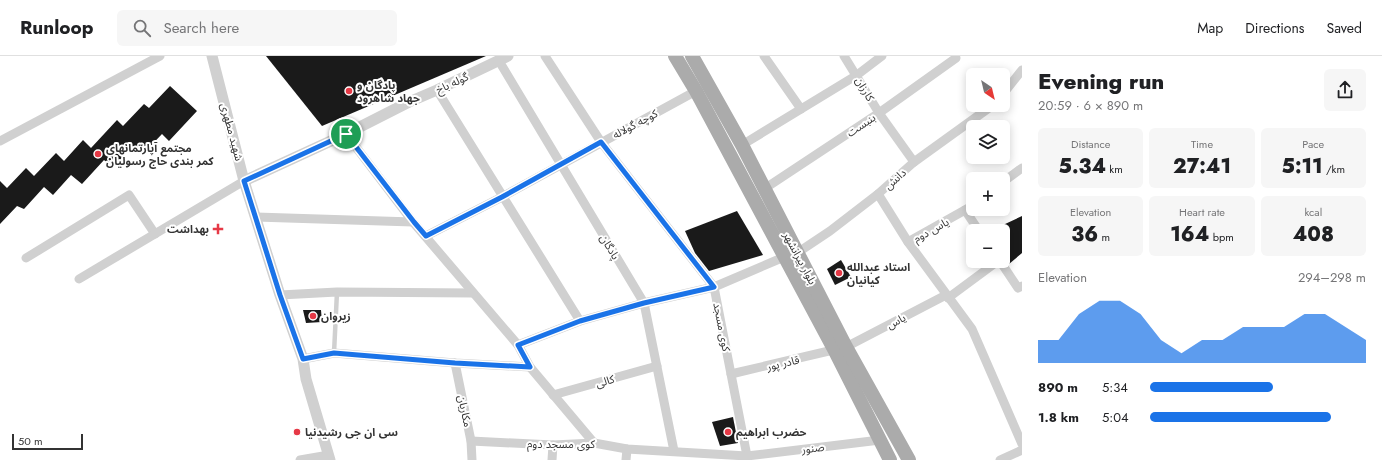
<!DOCTYPE html>
<html lang="en">
<head>
<meta charset="utf-8">
<style>
	:root { --surface:#fff; --page:#f6f6f6; --text:#202124; --muted:#757577; --line:#e0e0e0; --accent:#1a73e8 }
	body { margin:0; font-family:Jost,"Noto Sans Arabic",sans-serif; background:var(--page); color:var(--text); height:100vh; display:flex; flex-direction:column; font-size:15px; white-space:nowrap }
	* { box-sizing:border-box; margin:0 }
	p { font-size:13px; color:var(--muted) }
	.icon { flex:none; width:22px; height:22px; fill:none; stroke:currentColor; stroke-width:2; stroke-linecap:round; stroke-linejoin:round }
	.map { position:relative; flex:1; overflow:hidden }
	.side { display:flex; flex-direction:column; background:var(--surface); width:360px }
	.side>* { flex:none }
	.needle { width:26px; rotate:145deg }
	.buttons { position:absolute; left:966px; top:12px; display:grid; gap:8px }
	.buttons a { display:grid; place-items:center; width:44px; height:44px; border-radius:6px; background:var(--surface); box-shadow:0 2px 10px #0003; font-size:20px }
	.scale { position:absolute; left:12px; bottom:10px; width:71px; box-sizing:border-box; padding-left:4px; border:2px solid #333; border-top:0; font-size:11px; line-height:14px; white-space:nowrap; color:#333; -webkit-text-stroke:3px #fff; paint-order:stroke }
	.pin { position:absolute; display:grid; place-items:center; width:34px; height:34px; color:#fff; margin:-17px; border:2px solid #fff; border-radius:50%; box-shadow:0 1px 4px #0007 }
	.round { display:grid; place-items:center; flex:none; width:42px; height:42px; border-radius:6px; background:var(--page) }
	.summary { display:flex; align-items:center; justify-content:space-between; height:68px; padding:0 16px }
	h1 { font-size:22px; font-weight:800; line-height:30px }
	.figures { display:grid; grid-template-columns:repeat(3,1fr); gap:6px; height:68px; padding:4px 16px }
	.figures div { display:grid; align-content:center; border-radius:6px; background:var(--page); text-align:center }
	.figures b { font-size:20px; font-weight:800 }
	.figures small { font-size:11px; font-weight:400 }
	.figures p { font-size:11px }
	.chart { height:112px; padding:8px 16px }
	.chart p { display:flex; justify-content:space-between }
	.chart svg { width:100%; height:72px; margin-top:4px; fill:var(--accent); opacity:.7 }
	ul { padding:0 16px; list-style:none; font-size:13px }
	li { display:grid; grid-template-columns:64px 48px 1fr; align-items:center; height:30px }
	li i { height:10px; border-radius:5px; background:var(--accent) }
	header { display:flex; align-items:center; gap:24px; box-sizing:border-box; height:56px; padding:0 20px; background:var(--surface); border-bottom:1px solid var(--line) }
	header strong { font-size:19px }
	nav { display:flex; gap:22px; margin-inline-start:auto; font-size:14px }
	.search { width:280px; height:36px; background:var(--page); display:flex; align-items:center; gap:10px; box-sizing:border-box; padding:0 14px; border-radius:6px; color:var(--muted); font-size:15px }
	main { display:flex; flex:1; min-height:0 }
	.map>svg:first-child { display:block }
</style>
</head>
<body>
<header>
<strong>Runloop</strong>
<div class="search"><svg class="icon" aria-label="search" viewBox="0 0 24 24"><circle cx="10" cy="10" r="6"/><path d="M15 15l6 6"/></svg>Search here</div>
<nav><a>Map</a><a>Directions</a><a>Saved</a></nav>
</header>
<main>
<div class="map">
<svg width="1022" height="404" viewBox="0 0 1022 404">
	<rect width="100%" height="100%" fill="#fff"/>
	<g fill="#1a1a1a">
		<path d="M266,0H486L322,70Z"/>
		<path d="M170,30L197,55L169,85L162,78L142,99L132,90L113,112L104,104L82,128L71,119L53,139L44,131L24,153L17,150L0,168V125L7,132L26,112L34,120L56,97L64,105L83,84L91,92L117,64L123,70L144,48L149,52Z"/>
		<path d="M737,155L763,199L709,215L695,197L685,175Z"/>
		<path d="M1022,160V197L1009,208L1003,200V175H990Z"/>
		<path d="M841,204L851,221L835,229L827,213Z"/>
		<path d="M303,254H321L322,266L306,267Z"/>
		<path d="M733,361L738,387L720,390L712,366Z"/>
	</g>
	<g fill="none" stroke-linecap="round" stroke-linejoin="round">
		<path stroke="#d0d0d0" stroke-width="4.5" d="M334,297L337,236"/>
		<g stroke="#d0d0d0" stroke-width="9">
			<path d="M545,0L601,86L714,231L747,400L746,404"/>
			<path d="M764,0L801,53"/>
			<path d="M844,0L879,57L914,106"/>
			<path d="M499,5L644,247L674,395"/>
			<path d="M437,34L580,265"/>
			<path d="M1003,38L1022,14"/>
			<path d="M346,78L413,166L518,289L530,311L594,387"/>
			<path d="M0,85L160,0"/>
			<path d="M742,89L857,19L882,0"/>
			<path d="M1003,126L1022,112"/>
			<path d="M764,133L879,57L956,2"/>
			<path d="M878,138L908,186L972,273L1022,388"/>
			<path d="M965,154L979,175"/>
			<path d="M256,161L413,166"/>
			<path d="M426,180L502,141L696,35"/>
			<path d="M908,186L965,154L973,149"/>
			<path d="M797,197L830,175L878,138L914,106L993,49"/>
			<path d="M26,202L129,139L155,178"/>
			<path d="M1000,205L1018,232L1022,230"/>
			<path d="M79,223L244,125"/>
			<path d="M280,239L337,236L473,237"/>
			<path d="M948,242L998,205"/>
			<path d="M518,289L580,265L644,247L714,231L784,201"/>
			<path d="M303,303L334,297L455,307L530,311"/>
			<path d="M455,307L471,385L472,404"/>
			<path d="M731,318L846,291L946,239"/>
			<path d="M553,339L657,310"/>
			<path d="M471,385L553,389L594,387L627,393L747,400L880,384"/>
			<path d="M300,404L329,399"/>
			<path d="M552,404L553,389"/>
			<path d="M626,404L627,393"/>
			<path d="M1000,404L1022,394"/>
		</g>
		<g stroke="#d0d0d0" stroke-width="11">
			<path d="M212,0L244,125L280,239L303,303L306,323L330,404"/>
			<path d="M244,125L346,78L409,46L437,34L508,0"/>
		</g>
		<g stroke="#ababab" stroke-width="14">
			<path d="M675,0L696,35L835,295L890,404"/>
			<path d="M692,0L742,89L846,291L909,404"/>
		</g>
	</g>
	<g fill="none" stroke-linecap="round" stroke-linejoin="round">
		<g stroke="#fff" stroke-width="8">
			<path id="route" d="M346,78L414,166L426,180L502,141L601,86L714,231L644,247L580,265L518,289L530,311L455,307L334,297L303,303L280,239L244,125Z"/>
		</g>
		<use href="#route" stroke="#1a73e8" stroke-width="5"/>
	</g>
	<g fill="#e63946" stroke="#fff" stroke-width="1.5">
		<circle cx="349" cy="35" r="4"/>
		<circle cx="98" cy="98" r="4"/>
		<path d="M216 167h4v4h4v4h-4v4h-4v-4h-4v-4h4z"/>
		<circle cx="839" cy="217" r="4"/>
		<circle cx="313" cy="260" r="4"/>
		<circle cx="297" cy="376" r="4"/>
		<circle cx="728" cy="376" r="4"/>
	</g>
	<g text-anchor="middle" stroke-width="4" stroke-linejoin="round" paint-order="stroke">
		<g font-size="11" fill="#333" stroke="#fff">
			<text transform="translate(452 27) rotate(-25)" y="4">گوله باخ</text>
			<text transform="translate(865 33) rotate(59)" y="4">کارزان</text>
			<text transform="translate(635 68) rotate(-28)" y="4">کوچه گولاله</text>
			<text transform="translate(861 69) rotate(-34)" y="4">بنبست</text>
			<text transform="translate(232 76) rotate(75)" y="4">شهید مطهری</text>
			<text transform="translate(895 123) rotate(-42)" y="4">دانش</text>
			<text transform="translate(931 174) rotate(-29)" y="4">یاس دوم</text>
			<text transform="translate(610 191) rotate(59)" y="4">پادگان</text>
			<text transform="translate(800 202) rotate(62)" y="4">بلوار پیرانشهر</text>
			<text transform="translate(896 265) rotate(-28)" y="4">یاس</text>
			<text transform="translate(722 271) rotate(79)" y="4">کوی مسجد</text>
			<text transform="translate(783 307) rotate(-13)" y="4">قادر پور</text>
			<text transform="translate(605 325) rotate(-16)" y="4">کالی</text>
			<text transform="translate(465 355) rotate(78)" y="4">مکاریان</text>
			<text x="561" y="392">کوی مسجد دوم</text>
			<text transform="translate(813 392) rotate(-7)" y="4">صنور</text>
		</g>
		<g font-size="11" font-weight="bold" fill="#333" stroke="#fff" text-anchor="start">
			<text x="357" y="33">پادگان و<tspan x="357" dy="13">جهاد شاهرود</tspan></text>
			<text x="106" y="96">مجتمع آپارتمانهای<tspan x="106" dy="13">کمر بندی حاج رسولیان</tspan></text>
			<text x="209" y="177" text-anchor="end">بهداشت</text>
			<text x="847" y="215">استاد عبدالله<tspan x="847" dy="13">کیانیان</tspan></text>
			<text x="321" y="264">زیروان</text>
			<text x="305" y="380">سی ان جی رشیدنیا</text>
			<text x="736" y="380">حضرب ابراهیم</text>
		</g>
	</g>
</svg>
<div class="buttons">
<a><svg class="needle" viewBox="-14 -14 28 28"><path d="M0-13l5 13h-10z" fill="#e53935"/><path d="M0 13l5-13h-10z" fill="#757577"/></svg></a>
<a><svg class="icon" aria-label="layers" viewBox="0 0 24 24"><path d="M12 4l9 5-9 5-9-5zM3 14l9 5 9-5"/></svg></a>
<a>+</a>
<a>−</a>
</div>
<div class="scale">50 m</div>
<div class="pin" style="left:346px;top:78px;background:#1e9e55"><svg class="icon" aria-label="arrive" viewBox="0 0 24 24"><path d="M6 21V4h12l-3 4 3 4H6"/></svg></div>
</div>
<section class="side">
<div class="summary"><div><h1>Evening run</h1><p>20:59 · 6 × 890 m</p></div><a class="round"><svg class="icon" aria-label="share" viewBox="0 0 24 24"><path d="M12 15V3M7 8l5-5 5 5M5 13v7h14v-7"/></svg></a></div>
<div class="figures">
<div><p>Distance</p><b>5.34<small> km</small></b></div>
<div><p>Time</p><b>27:41</b></div>
<div><p>Pace</p><b>5:11<small> /km</small></b></div>
</div>
<div class="figures">
<div><p>Elevation</p><b>36<small> m</small></b></div>
<div><p>Heart rate</p><b>164<small> bpm</small></b></div>
<div><p>kcal</p><b>408</b></div>
</div>
<div class="chart"><p><span>Elevation</span>294–298 m</p>
<svg viewBox="0 0 160 44" preserveAspectRatio="none"><path d="M0 44V30L10 30L20 14L30 6L40 6L50 14L60 30L70 38L80 30L90 30L100 22L110 22L120 22L130 14L140 14L150 22L160 30V44z"/></svg>
</div>
<ul>
<li><b>890 m</b>5:34<i style="width:57%"></i></li>
<li><b>1.8 km</b>5:04<i style="width:84%"></i></li>
</ul>
</section>
</main>
</body>
</html>
